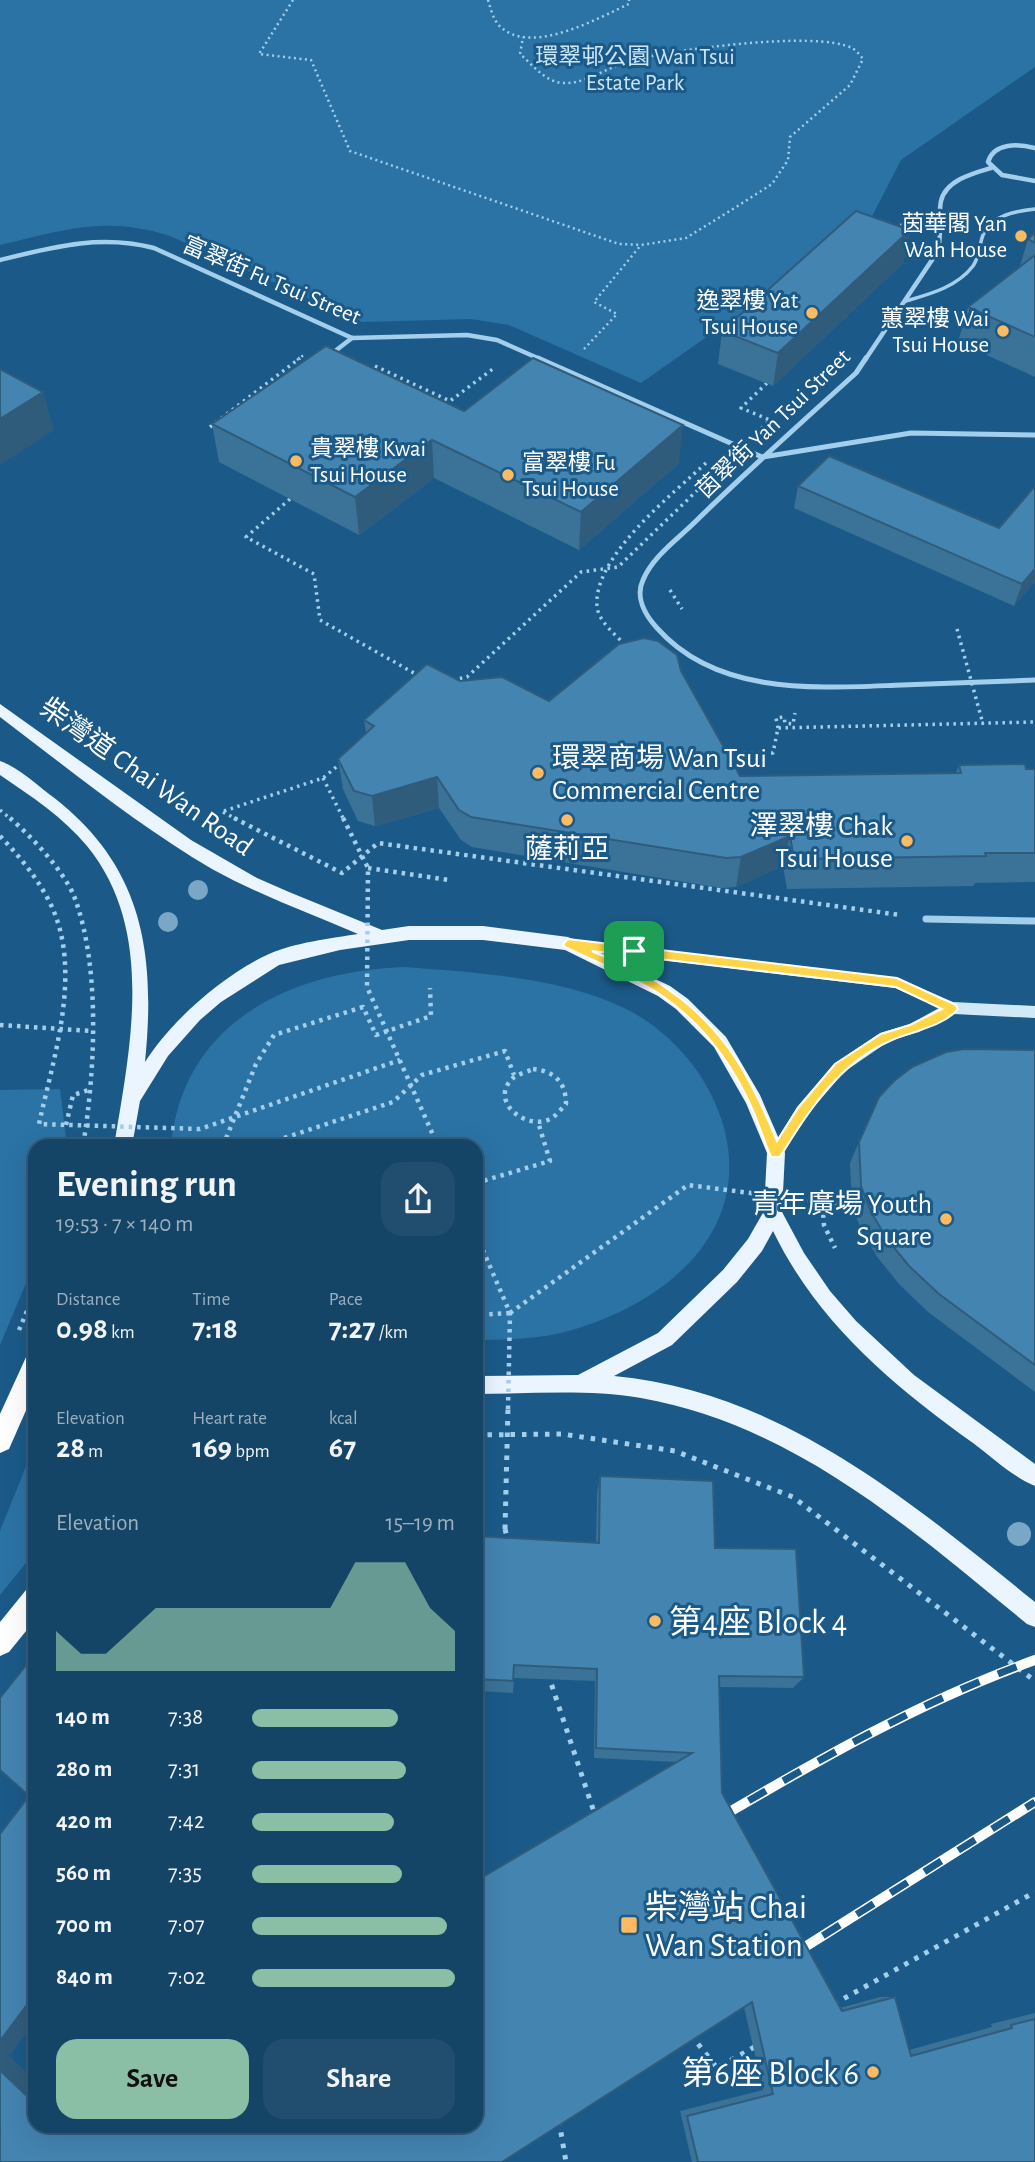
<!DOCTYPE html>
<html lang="en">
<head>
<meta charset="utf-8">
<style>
	:root { --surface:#144466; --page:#214e6f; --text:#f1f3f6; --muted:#9db0bf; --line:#335c7a; --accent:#8abfa5 }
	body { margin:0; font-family:"Alegreya Sans","Noto Sans TC",sans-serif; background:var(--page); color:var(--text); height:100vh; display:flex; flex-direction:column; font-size:26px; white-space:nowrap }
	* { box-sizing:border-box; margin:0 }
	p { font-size:23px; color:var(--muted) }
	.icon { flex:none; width:38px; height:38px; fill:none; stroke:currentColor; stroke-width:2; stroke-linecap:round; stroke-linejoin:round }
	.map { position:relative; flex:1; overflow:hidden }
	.side { position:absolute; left:28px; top:1139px; width:455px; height:994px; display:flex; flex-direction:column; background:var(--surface); border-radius:21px; box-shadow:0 7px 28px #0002,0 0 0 2px var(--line) }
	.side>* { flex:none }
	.pin { position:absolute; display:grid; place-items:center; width:60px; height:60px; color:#fff; margin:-30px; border-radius:14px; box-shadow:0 4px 10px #0006 }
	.round { display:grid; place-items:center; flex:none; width:74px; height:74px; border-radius:21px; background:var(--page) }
	.summary { display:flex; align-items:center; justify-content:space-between; height:119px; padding:0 28px }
	h1 { font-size:38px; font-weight:700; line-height:52px }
	.figures { display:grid; grid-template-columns:repeat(3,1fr); gap:10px; height:119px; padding:7px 28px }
	.figures div { display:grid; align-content:center }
	.figures b { font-size:30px; font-weight:700 }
	.figures small { font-size:19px; font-weight:400 }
	.figures p { font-size:19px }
	.chart { height:196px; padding:14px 28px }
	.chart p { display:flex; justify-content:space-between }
	.chart svg { width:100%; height:126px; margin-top:7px; fill:var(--accent); opacity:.7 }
	.action { display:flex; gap:14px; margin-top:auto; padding:14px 28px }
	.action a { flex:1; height:80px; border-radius:21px; background:var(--accent); color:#111; font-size:28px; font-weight:700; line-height:80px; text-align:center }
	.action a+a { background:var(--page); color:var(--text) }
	ul { padding:0 28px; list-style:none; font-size:23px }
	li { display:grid; grid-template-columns:112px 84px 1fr; align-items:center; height:52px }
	li i { height:18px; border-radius:9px; background:var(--accent) }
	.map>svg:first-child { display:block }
</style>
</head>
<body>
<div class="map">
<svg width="1035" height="2162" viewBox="0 0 1035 2162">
	<rect width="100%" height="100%" fill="#1b5a88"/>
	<g fill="#2b73a5">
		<path d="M0,0H1035V67L901,160L868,224L641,383L509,325L471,319L362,322L170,236C106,215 63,230 0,245Z"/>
		<path d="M405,967C480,973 578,978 642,1018C680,1043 708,1078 722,1121C757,1234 660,1308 561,1333C534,1339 503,1340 476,1340V1146H171C183,1020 293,971 405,967Z"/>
		<path d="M60,1089L67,1146H35V1262L0,1345V1090Z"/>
		<path d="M35,1444V1552L0,1595V1531Z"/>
	</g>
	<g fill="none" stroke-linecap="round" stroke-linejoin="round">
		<g stroke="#a4cfec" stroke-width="2.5" stroke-dasharray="2 3.5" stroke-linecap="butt">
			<path d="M293,0L259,54L311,60L350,151L619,244L641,245L686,238L733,209L772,184L788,160L790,137L850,85L863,59C860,55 856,50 852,48C815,30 671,50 629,61C607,67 587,84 563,83C545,82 533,65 520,54L523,37"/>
			<path d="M488,0C491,10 494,23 503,29C535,54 598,18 629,4V0"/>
			<path d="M898,230L912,208"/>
			<path d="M584,349L617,314L594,302L641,245"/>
			<path d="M297,360L305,354"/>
		</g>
		<g stroke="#a4cfec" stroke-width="3.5" stroke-dasharray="2.5 4.5" stroke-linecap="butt">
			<path d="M375,366L450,401L494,368"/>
			<path d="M210,427L300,358"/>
			<path d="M290,499L246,537L314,574L320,620L421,677"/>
			<path d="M670,590L682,609"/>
			<path d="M625,645C615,634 598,621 597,606C593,556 674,493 707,462"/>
			<path d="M778,728L776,718L784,717L785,723L793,724L795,713"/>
			<path d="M722,754L773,753L778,728L1035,722"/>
			<path d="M0,810L12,820"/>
			<path d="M224,811L323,778L341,763"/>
			<path d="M223,812L238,820"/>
		</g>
		<g stroke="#a4cfec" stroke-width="4.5" stroke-dasharray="3.5 5" stroke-linecap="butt">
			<path d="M10,818C31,836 63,870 74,896C101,967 95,1072 83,1146"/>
			<path d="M234,818L342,873L378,843L900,915"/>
			<path d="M368,868L449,880"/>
			<path d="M0,1025L91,1031"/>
			<path d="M533,1069C554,1071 566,1082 566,1104C561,1109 556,1116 550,1119C526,1131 488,1101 513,1078C518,1074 527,1072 533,1069Z"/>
			<path d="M66,1125L73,1095L92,1089"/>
			<path d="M223,1146L256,1064L274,1035L363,1007L376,1035L431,1016L430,988"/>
			<path d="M260,1146L393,1102L422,1075L505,1051L514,1075"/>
			<path d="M476,1183L550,1161L538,1122"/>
			<path d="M821,1189L824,1225L835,1248"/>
			<path d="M476,1309L479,1315L510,1313"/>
			<path d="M19,1330L35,1292"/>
		</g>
		<g stroke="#a4cfec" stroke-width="5" stroke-dasharray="4.5 7" stroke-linecap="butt">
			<path d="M476,1435L562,1434L675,1451L793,1497L1035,1681"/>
			<path d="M505,1529L508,1541"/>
			<path d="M548,1674L595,1815"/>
			<path d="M834,2004L1035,1892"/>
			<path d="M691,2035L717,2068L758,2045"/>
			<path d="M559,2121L566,2162"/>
		</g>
		<path stroke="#a4cfec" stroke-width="3.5" d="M906,301C930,294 957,287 973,266C980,256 979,245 983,235C991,215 1017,211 1035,209"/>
		<g stroke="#a4cfec" stroke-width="4.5">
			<path d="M1035,148C1019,144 994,142 988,162L1002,175L1035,181"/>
			<path d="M0,260C53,247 100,234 154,248L352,338L467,335L497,340L542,360"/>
			<path d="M330,355L352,338"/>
			<path d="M865,360L938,251C942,233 938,215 941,201C946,180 974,173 991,168"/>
		</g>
		<g stroke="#a4cfec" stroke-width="5">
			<path d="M538,358L762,457"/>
			<path d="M866,358L856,373C802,422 748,470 696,521C678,539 653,556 643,580C635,597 645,615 657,628C718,697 820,688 902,685C946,683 991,682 1035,680"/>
			<path d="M763,457L911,433L1035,435"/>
		</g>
		<path stroke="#a4cfec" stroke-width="7" d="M926,919L1035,921"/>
		<path fill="#d1e8f9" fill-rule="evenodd" d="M569,939L897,978L953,1002L1035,1006V1018L954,1014L919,1032L889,1041L844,1072L807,1115L781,1157L776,1159L771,1157L769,1153L771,1149L797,1107L834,1064L880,1033L910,1024L939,1008L895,988L569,949L562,944Z"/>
		<path fill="#eaf5ff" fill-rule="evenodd" d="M0,704L191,840L257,878L289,892L382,930L409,926H483L568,937L670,986L688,999L726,1037L760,1095L785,1153L782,1212L804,1253L830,1291L856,1321L914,1375L1035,1464V1486C1013,1477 993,1458 973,1443C892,1385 817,1322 773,1231L762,1251L737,1282L672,1345L614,1376C780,1391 911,1502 1035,1602V1627L1027,1624C911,1529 794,1425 641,1398C587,1389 531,1394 476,1394V1376L578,1375L658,1333L723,1270L748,1239L764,1211L767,1153L746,1103L714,1047L676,1009L658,996L565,950L483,940H409L340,950L279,965L221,1002L200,1020L168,1056L140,1101L132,1146H114C130,1049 156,930 87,846C63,817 31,796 0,775V761C17,767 35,783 49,794C143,864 156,952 145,1062C172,1020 223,975 269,954C293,943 332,938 358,934C309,913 259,895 212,869C137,825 69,769 0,717Z"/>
		<g fill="#fff" fill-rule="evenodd">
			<path d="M35,1352V1390L9,1449L0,1453V1414L27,1355Z"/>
			<path d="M35,1586V1620L9,1652L0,1656V1622L26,1590Z"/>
		</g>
		<g stroke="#fff" stroke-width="10">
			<g id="rail">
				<path d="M714,1821C818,1760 921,1701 1035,1660"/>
				<path d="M789,1957L1035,1802"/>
			</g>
		</g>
		<use href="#rail" stroke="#1b5a88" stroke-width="7" stroke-dasharray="20" stroke-linecap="butt"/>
		<g stroke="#a4cfec" stroke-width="3.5" stroke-dasharray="2.5 4.5" stroke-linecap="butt">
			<path d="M957,629L983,724"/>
			<path d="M453,680L467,677L581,572L618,567L770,420L741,408L767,383"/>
			<path d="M323,778L344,820"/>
		</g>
		<g stroke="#a4cfec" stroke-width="4.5" stroke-dasharray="3.5 5" stroke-linecap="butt">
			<path d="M343,818L368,868L367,987L438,1146"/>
			<path d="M0,836C19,856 36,876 49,901C84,968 54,1055 39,1124L200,1129L400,1060"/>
			<path d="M476,1234L510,1313L508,1409"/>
			<path d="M510,1313L688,1185L852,1206"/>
		</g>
		<path stroke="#a4cfec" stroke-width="5" stroke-dasharray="4.5 7" stroke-linecap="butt" d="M505,1529L508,1407"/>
	</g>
	<g fill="#7ba7c6">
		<circle cx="198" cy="890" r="10"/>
		<circle cx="168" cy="922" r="10"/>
		<circle cx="1019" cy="1534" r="12"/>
	</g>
	<g fill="#3a7298">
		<path d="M910,230L903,263L773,386L718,364L722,331Z"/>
		<path d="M1035,233V377L958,342L968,307L1020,266L1028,239Z"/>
		<path d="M464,411L679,463L579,550L434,478L359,535L219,462L212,424Z"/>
		<path d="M798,486L999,528L1035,581L1014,606L794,508Z"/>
		<path d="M681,671L740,776L956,773L959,765L1035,769V882L975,883L973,886L787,889L783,866L736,887L721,888L472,847L461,840L439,808L375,826L358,821L343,789L338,759L366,733L364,720L460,681L549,701Z"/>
		<path d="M1035,1050V1392L928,1312L899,1284L878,1258L862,1232L852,1206L850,1163L859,1142Z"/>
		<path d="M600,1476L713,1481L715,1548L796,1549L804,1677L793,1688L719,1687L722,1793L840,2008L880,1997H895L909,2050L992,2027L991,2024L1035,2013V2162H692L680,2111L763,2090L744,2007L502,2162H0V1834L29,1796L0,1770V1698L35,1654V2020L9,2056L35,2081V2126H476V1881L677,1762L594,1758L595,1681L514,1678L513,1693L476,1691V1536L596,1543L597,1494Z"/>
	</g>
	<g fill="#305c7c">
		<path d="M910,230L903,263L773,386L778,353Z"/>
		<path d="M43,392L54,430L0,465V419Z"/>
		<path d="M683,425L679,463L579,550L581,512Z"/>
		<path d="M432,440L434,478L359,535L355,497Z"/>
		<path d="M1035,569V581L1014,606L1022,584Z"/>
		<path d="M437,777L439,808L375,826L372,796Z"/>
		<path d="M790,836L783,866L736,887L741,857Z"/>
		<path d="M35,1994V2020L9,2056L35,2081V2104L0,2070V2041Z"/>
	</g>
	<g fill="#4484b1" stroke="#305c7c" stroke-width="2">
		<path d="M856,211L910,230L778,353L722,331Z"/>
		<path d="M1035,233V243L1028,239Z"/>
		<path d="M1035,255V337L968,307Z"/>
		<path d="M326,346L464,411L533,358L683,425L581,512L432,440L355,497L212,424Z"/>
		<path d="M0,369L43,392L0,419Z"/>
		<path d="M829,456L999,528L1035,486V569L1022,584L798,486Z"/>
		<path d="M644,638L658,641L677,655L681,671L740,776L961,773L959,765L1025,764L1026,769H1035V853H985L986,856L794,859L790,836L741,857L726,858L471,817L459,810L437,777L372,796L354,791L338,759L374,726L364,720L427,664L460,681L502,677L549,701L619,644Z"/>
		<path d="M964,1049L1035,1050V1365L939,1294L909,1266L887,1239L871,1212L861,1186L859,1142L879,1097L894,1081L912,1067L946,1052Z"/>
		<path d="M600,1476L713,1481L715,1548L796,1549L804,1677L719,1676L722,1793L842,2011L895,1997L911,2056L1012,2028L1011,2025L1035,2019V2162H698L687,2116L773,2094L752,2002L502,2162H0V2070L35,2104V2126H59L61,2128L64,2126H476V1881L692,1753L596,1748L597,1669L514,1665L513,1681L476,1679V1536L599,1543Z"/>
		<path d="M35,1654V1994L0,2041V1834L29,1796L0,1770V1698Z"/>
	</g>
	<path fill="#ffd54a" stroke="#fff" stroke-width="2" fill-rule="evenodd" d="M568,939L897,978L956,1005L958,1009C943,1027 911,1031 890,1041C839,1063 808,1111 780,1157H771C763,1139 758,1120 749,1102C729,1059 700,1022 661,995C632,976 596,962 565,947L563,944ZM592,951L896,987L942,1009L910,1025L881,1034L835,1064L798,1108L777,1141C751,1078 726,1030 669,990C647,973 617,963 592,951Z"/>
	<g fill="#fdbb61" stroke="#1b5a88" stroke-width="2.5">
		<circle cx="1021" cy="236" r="7"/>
		<circle cx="812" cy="313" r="7"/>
		<circle cx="1003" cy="331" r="7"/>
		<circle cx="296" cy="461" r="7"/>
		<circle cx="508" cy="475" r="7"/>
		<circle cx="538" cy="773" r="7"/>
		<circle cx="567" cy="820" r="7"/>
		<circle cx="907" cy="841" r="7"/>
		<circle cx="946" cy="1219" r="7"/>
		<circle cx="655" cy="1621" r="7"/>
		<rect x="620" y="1916" width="18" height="18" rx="3.5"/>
		<circle cx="873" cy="2072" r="7"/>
	</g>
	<g text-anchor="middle" stroke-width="6" stroke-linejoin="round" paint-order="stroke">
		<g font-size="23" fill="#cae6f9" stroke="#1b5a88">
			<text x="635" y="64">環翠邨公園 Wan Tsui<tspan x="635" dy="26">Estate Park</tspan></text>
		</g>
		<g font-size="23" fill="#fff" stroke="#1b5a88" text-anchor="end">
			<text x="1007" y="231">茵華閣 Yan<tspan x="1007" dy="26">Wah House</tspan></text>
			<text x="798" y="308">逸翠樓 Yat<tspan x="798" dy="26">Tsui House</tspan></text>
			<text x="989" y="326">蕙翠樓 Wai<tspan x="989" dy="26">Tsui House</tspan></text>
			<text x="310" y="456" text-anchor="start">貴翠樓 Kwai<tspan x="310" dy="26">Tsui House</tspan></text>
			<text x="522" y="470" text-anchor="start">富翠樓 Fu<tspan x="522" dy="26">Tsui House</tspan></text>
		</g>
		<g font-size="23" fill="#fff" stroke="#1b5a88">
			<text transform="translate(272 280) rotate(23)" y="8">富翠街 Fu Tsui Street</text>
			<text transform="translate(773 423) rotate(-44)" y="8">茵翠街 Yan Tsui Street</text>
		</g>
		<g font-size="28" fill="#fff" stroke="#1b5a88" text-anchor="end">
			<text x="552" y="767" text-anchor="start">環翠商場 Wan Tsui<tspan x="552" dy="32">Commercial Centre</tspan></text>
			<text x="893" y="835">澤翠樓 Chak<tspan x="893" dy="32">Tsui House</tspan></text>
			<text x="567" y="858" text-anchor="middle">薩莉亞</text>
			<text x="932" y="1213">青年廣場 Youth<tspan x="932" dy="32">Square</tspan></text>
		</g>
		<g font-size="28" fill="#fff" stroke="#1b5a88">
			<text transform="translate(147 776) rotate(35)" y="10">柴灣道 Chai Wan Road</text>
		</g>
		<g font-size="33" fill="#fff" stroke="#1b5a88" text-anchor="start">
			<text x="669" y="1633">第4座 Block 4</text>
			<text x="645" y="1918">柴灣站 Chai<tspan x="645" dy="38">Wan Station</tspan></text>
			<text x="859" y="2084" text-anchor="end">第6座 Block 6</text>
		</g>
	</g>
</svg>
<div class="pin" style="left:634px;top:951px;background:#1e9e55"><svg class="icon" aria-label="arrive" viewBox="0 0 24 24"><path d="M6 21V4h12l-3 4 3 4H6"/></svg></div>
<section class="side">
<div class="summary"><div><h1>Evening run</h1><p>19:53 · 7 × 140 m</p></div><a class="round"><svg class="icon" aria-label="share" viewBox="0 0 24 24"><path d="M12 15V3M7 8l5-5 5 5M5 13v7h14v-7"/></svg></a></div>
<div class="figures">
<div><p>Distance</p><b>0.98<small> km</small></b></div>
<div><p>Time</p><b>7:18</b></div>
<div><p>Pace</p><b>7:27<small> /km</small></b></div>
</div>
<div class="figures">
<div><p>Elevation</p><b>28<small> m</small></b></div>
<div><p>Heart rate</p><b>169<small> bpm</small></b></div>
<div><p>kcal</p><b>67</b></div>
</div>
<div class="chart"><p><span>Elevation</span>15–19 m</p>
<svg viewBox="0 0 160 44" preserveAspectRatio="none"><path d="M0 44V30L10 38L20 38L30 30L40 22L50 22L60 22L70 22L80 22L90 22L100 22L110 22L120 6L130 6L140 6L150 22L160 30V44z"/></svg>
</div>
<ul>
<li><b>140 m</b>7:38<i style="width:72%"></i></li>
<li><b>280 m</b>7:31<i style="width:76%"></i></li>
<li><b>420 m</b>7:42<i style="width:70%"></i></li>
<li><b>560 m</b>7:35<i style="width:74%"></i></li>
<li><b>700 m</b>7:07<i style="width:96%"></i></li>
<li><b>840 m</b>7:02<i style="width:100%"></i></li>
</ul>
<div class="action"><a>Save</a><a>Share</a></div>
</section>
</div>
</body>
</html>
